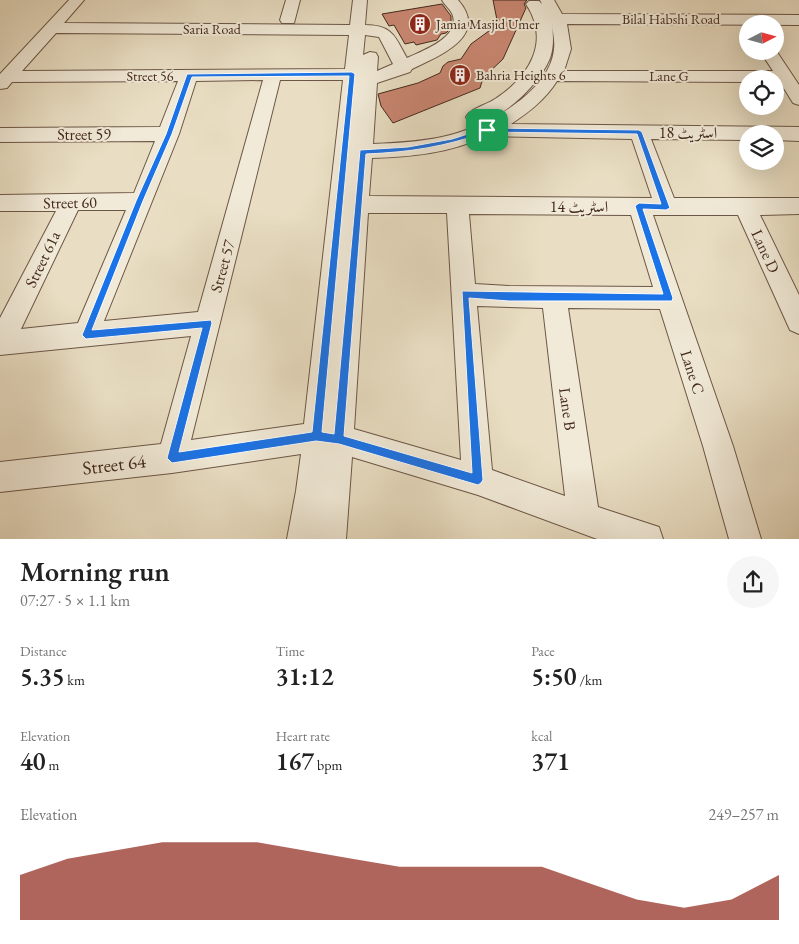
<!DOCTYPE html>
<html lang="en">
<head>
<meta charset="utf-8">
<style>
	:root { --surface:#fff; --page:#f6f6f6; --text:#222; --muted:#767676; --accent:#8f2418 }
	body { margin:0; font-family:"EB Garamond",Amiri,serif; background:var(--page); color:var(--text); height:100vh; display:flex; flex-direction:column; font-size:19px; white-space:nowrap }
	* { box-sizing:border-box; margin:0 }
	p { font-size:16px; color:var(--muted) }
	.icon { flex:none; width:28px; height:28px; fill:none; stroke:currentColor; stroke-width:2; stroke-linecap:round; stroke-linejoin:round }
	.map { position:relative; height:539px; overflow:hidden }
	.sheet { display:flex; flex-direction:column; background:var(--surface); flex:1 }
	.sheet>* { flex:none }
	.needle { width:32px; rotate:84deg }
	.fabs { position:absolute; left:739px; top:15px; display:grid; gap:10px }
	.fabs a { display:grid; place-items:center; width:45px; height:45px; border-radius:50%; background:var(--surface); box-shadow:0 5px 20px #0002; font-size:25px }
	.pin { position:absolute; display:grid; place-items:center; width:42px; height:42px; color:#fff; margin:-21px; border-radius:10px; box-shadow:0 2px 8px #0006 }
	.round { display:grid; place-items:center; flex:none; width:52px; height:52px; border-radius:26px; background:var(--page) }
	.head { display:flex; align-items:center; justify-content:space-between; height:85px; padding:0 20px }
	h1 { font-size:28px; font-weight:600; line-height:38px }
	.metrics { display:grid; grid-template-columns:repeat(3,1fr); gap:8px; height:85px; padding:5px 20px }
	.metrics div { display:grid; align-content:center }
	.metrics b { font-size:25px; font-weight:600 }
	.metrics small { font-size:14px; font-weight:400 }
	.metrics p { font-size:14px }
	.chart { height:140px; padding:10px 20px }
	.chart p { display:flex; justify-content:space-between }
	.chart svg { width:100%; height:90px; margin-top:5px; fill:var(--accent); opacity:.7 }
	.map>svg:first-child { display:block }
</style>
</head>
<body>
<div class="map">
<svg width="799" height="539" viewBox="0 0 799 539">
	<rect width="100%" height="100%" fill="#e9dec3"/>
	<filter id="stains"><feTurbulence type="fractalNoise" baseFrequency=".004" numOctaves="4"/><feColorMatrix values="0 0 0 0 .2 0 0 0 0 .09 0 0 0 0 .02 0 0 0 .5 -.17"/></filter>
	<radialGradient id="worn" r=".72"><stop offset=".6" stop-color="#630" stop-opacity="0"/><stop offset="1" stop-color="#630" stop-opacity=".3"/></radialGradient>
	<g fill="#c98671" stroke="#43291c">
		<path d="M493,0H527L524,4L526,8L503,59L483,78L480,88L393,123L381,106L378,94L418,83L440,73L443,66L448,62L461,59L471,44L493,28L499,30Z"/>
		<path d="M442,4L451,16V24L449,30L446,33L441,34L437,40L416,45L414,42L405,44L394,25L389,26L382,14Z"/>
	</g>
	<g fill="none" stroke-linecap="round" stroke-linejoin="round">
		<g stroke="#6c5646" stroke-width="2">
			<g id="minor">
				<path d="M69,0H84L64,23L350,25L353,0H367L365,25C393,25 395,37 407,58C422,51 459,38 453,16C451,9 445,6 442,0H458C490,36 439,56 412,69L410,72L377,83L373,144C396,143 419,142 442,137C481,129 550,94 554,49C555,41 553,33 552,25V24C553,34 554,44 551,55C544,80 497,129 468,121L466,117C471,108 486,105 495,99C529,77 551,42 526,4L529,1H539L542,4L540,0H554L562,14L799,15V25L567,24L571,49L564,71H773L760,51H775V49L799,85V105L793,103L780,82H775V79H748V82L557,81C545,100 529,112 511,124L799,127V141L775,140V134H748V140L651,139L674,198H799V214L760,215L799,295V334L790,330L738,215H653L733,446L761,539H729L703,446L660,309L568,308L598,507L659,527L663,539H597L478,495L352,457L346,539H287L296,491L301,454L172,473L0,492V462L161,444L191,336L0,355V318L56,211H0V195L134,193L155,141L0,142V128L160,127L178,81L12,82L7,88L0,89V74ZM56,33L349,35L345,69L22,71ZM365,35L379,37L393,64L377,71L378,57L376,53L370,52L363,55ZM263,80L198,312L104,321L179,134L196,81ZM280,80H343L304,424L191,440ZM486,136L632,139L652,198L369,196L372,158C411,157 450,153 486,136ZM78,210H126L78,323L21,329ZM368,213H447L461,460L354,429ZM469,214L631,215L653,287L509,286L475,284ZM477,306L543,308L565,496L492,470Z"/>
				<path d="M286,0H300L294,23H282L280,20Z"/>
			</g>
		</g>
		<use href="#minor" fill="#f1ead8" fill-rule="evenodd"/>
	</g>
	<path fill="#1a73e8" stroke="#fff" fill-rule="evenodd" d="M352,72L355,74L322,432L334,434L360,150L408,147L452,139L487,128L639,130L642,132L670,208L666,210L643,209L673,298L672,301H509L469,298L483,480L481,483L478,485L339,444L316,441L172,463L167,458L202,328L86,339L82,335L136,201L166,134L187,74ZM349,76L312,432L179,452L212,323L211,320L92,330L143,201L172,134L192,77ZM487,132L637,134L661,204L639,203L635,206L663,294L462,291L472,473L344,436L366,154C412,152 443,147 487,132Z"/>
	<defs>
		<g id="building-disc" transform="scale(1.125)"><circle r="9.5" fill="#8f2418" stroke="#f1ead8"/><path d="M-4-6H4V6H1V3H-1V6H-4ZM-2.5-4.3h1.7v1.8h-1.7ZM.8-4.3h1.7v1.8H.8ZM-2.5-1h1.7V.8h-1.7ZM.8-1h1.7V.8H.8Z" fill="#fff"/></g>
	</defs>
	<g fill-rule="evenodd">
		<use href="#building-disc" x="420" y="24"/>
		<use href="#building-disc" x="460" y="75"/>
	</g>
	<g text-anchor="middle" stroke-width="4" stroke-linejoin="round" paint-order="stroke">
		<g font-size="14" fill="#43291c" stroke="#f1ead8">
			<text x="671" y="24">Bilal Habshi Road</text>
			<text x="212" y="34">Saria Road</text>
			<text x="150" y="81">Street 56</text>
			<text x="669" y="81">Lane G</text>
		</g>
		<g font-size="14" fill="#43291c" stroke="#f1ead8" text-anchor="start">
			<text x="436" y="29">Jamia Masjid Umer</text>
			<text x="476" y="80">Bahria Heights 6</text>
		</g>
		<g font-size="16" fill="#43291c" stroke="#f1ead8">
			<text x="688" y="138">اسٹریٹ 18</text>
			<text x="84" y="140">Street 59</text>
			<text transform="translate(70 202) rotate(-1)" y="6">Street 60</text>
			<text x="579" y="212">اسٹریٹ 14</text>
			<text transform="translate(766 251) rotate(65)" y="6">Lane D</text>
			<text transform="translate(42 259) rotate(-64)" y="6">Street 61a</text>
			<text transform="translate(222 266) rotate(-75)" y="6">Street 57</text>
			<text transform="translate(693 372) rotate(72)" y="6">Lane C</text>
			<text transform="translate(568 409) rotate(82)" y="6">Lane B</text>
		</g>
		<g font-size="19" fill="#43291c" stroke="#f1ead8">
			<text transform="translate(114 464) rotate(-7)" y="7">Street 64</text>
		</g>
	</g>
	<rect width="100%" height="100%" filter="url(#stains)"/>
	<rect width="100%" height="100%" fill="url(#worn)"/>
</svg>
<div class="fabs">
<a><svg class="needle" viewBox="-14 -14 28 28"><path d="M0-13l5 13h-10z" fill="#e53935"/><path d="M0 13l5-13h-10z" fill="#767676"/></svg></a>
<a><svg class="icon" aria-label="locate" viewBox="0 0 24 24"><circle cx="12" cy="12" r="6"/><path d="M12 2v4M12 18v4M2 12h4M18 12h4"/></svg></a>
<a><svg class="icon" aria-label="layers" viewBox="0 0 24 24"><path d="M12 4l9 5-9 5-9-5zM3 14l9 5 9-5"/></svg></a>
</div>
<div class="pin" style="left:487px;top:130px;background:#1e9e55"><svg class="icon" aria-label="arrive" viewBox="0 0 24 24"><path d="M6 21V4h12l-3 4 3 4H6"/></svg></div>
</div>
<section class="sheet">
<div class="head"><div><h1>Morning run</h1><p>07:27 · 5 × 1.1 km</p></div><a class="round"><svg class="icon" aria-label="share" viewBox="0 0 24 24"><path d="M12 15V3M7 8l5-5 5 5M5 13v7h14v-7"/></svg></a></div>
<div class="metrics">
<div><p>Distance</p><b>5.35<small> km</small></b></div>
<div><p>Time</p><b>31:12</b></div>
<div><p>Pace</p><b>5:50<small> /km</small></b></div>
</div>
<div class="metrics">
<div><p>Elevation</p><b>40<small> m</small></b></div>
<div><p>Heart rate</p><b>167<small> bpm</small></b></div>
<div><p>kcal</p><b>371</b></div>
</div>
<div class="chart"><p><span>Elevation</span>249–257 m</p>
<svg viewBox="0 0 160 44" preserveAspectRatio="none"><path d="M0 44V22L10 14L20 10L30 6L40 6L50 6L60 10L70 14L80 18L90 18L100 18L110 18L120 26L130 34L140 38L150 34L160 22V44z"/></svg>
</div>
</section>
</body>
</html>
